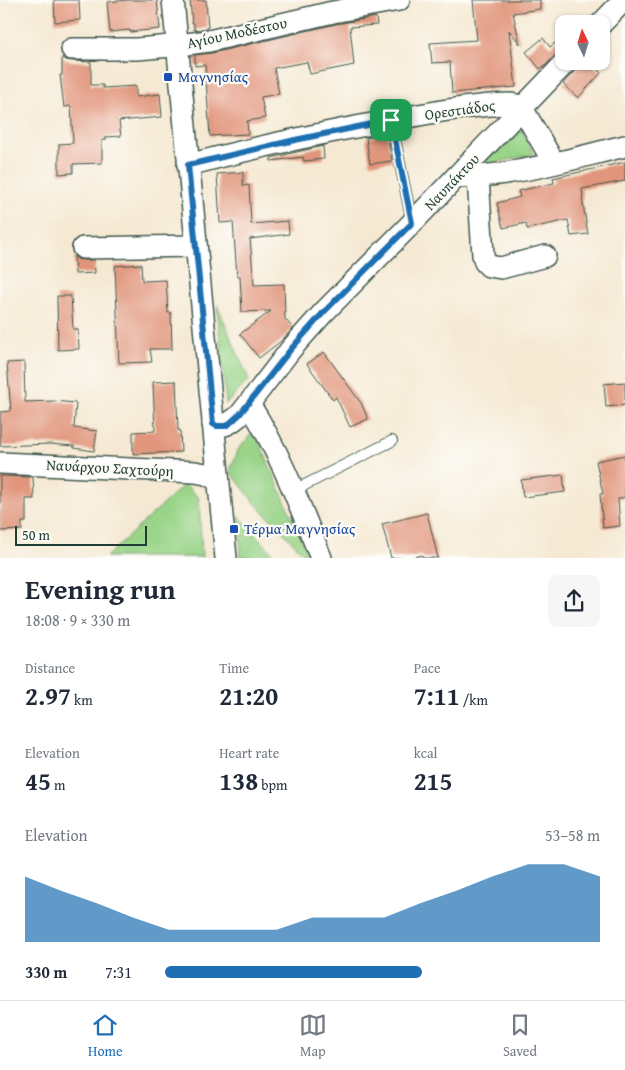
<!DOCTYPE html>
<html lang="en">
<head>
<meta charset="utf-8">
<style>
	:root { --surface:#fff; --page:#f6f6f7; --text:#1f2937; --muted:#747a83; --line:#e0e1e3; --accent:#1f6fb2 }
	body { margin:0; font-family:"Gentium Book Plus",serif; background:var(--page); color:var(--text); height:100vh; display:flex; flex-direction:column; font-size:19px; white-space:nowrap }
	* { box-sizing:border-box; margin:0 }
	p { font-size:16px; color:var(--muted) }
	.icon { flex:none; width:28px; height:28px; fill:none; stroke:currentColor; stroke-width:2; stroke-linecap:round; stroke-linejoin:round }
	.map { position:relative; height:558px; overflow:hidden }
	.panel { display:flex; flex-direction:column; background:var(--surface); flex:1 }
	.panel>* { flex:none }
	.needle { width:32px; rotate:356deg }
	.tools { position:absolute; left:555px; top:15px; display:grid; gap:10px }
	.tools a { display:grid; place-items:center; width:55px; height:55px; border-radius:10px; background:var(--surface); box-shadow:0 1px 4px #0004; font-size:25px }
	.scale { position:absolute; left:15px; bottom:12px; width:132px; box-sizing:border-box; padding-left:5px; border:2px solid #1f3d34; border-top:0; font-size:14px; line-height:18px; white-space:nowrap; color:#1f3d34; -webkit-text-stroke:4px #fdfcf7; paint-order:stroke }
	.pin { position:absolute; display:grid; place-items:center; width:42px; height:42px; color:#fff; margin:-21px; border-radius:10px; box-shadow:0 2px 8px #0006 }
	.round { display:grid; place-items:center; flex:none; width:52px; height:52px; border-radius:10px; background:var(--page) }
	.headline { display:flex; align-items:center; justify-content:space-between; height:85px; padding:0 25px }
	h1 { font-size:28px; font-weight:600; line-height:38px }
	.figures { display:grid; grid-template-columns:repeat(3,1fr); gap:8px; height:85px; padding:5px 25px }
	.figures div { display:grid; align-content:center }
	.figures b { font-size:25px; font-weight:600 }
	.figures small { font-size:14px; font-weight:400 }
	.figures p { font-size:14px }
	.chart { height:140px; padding:10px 25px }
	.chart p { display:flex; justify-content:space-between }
	.chart svg { width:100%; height:90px; margin-top:5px; fill:var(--accent); opacity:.7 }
	ul { padding:0 25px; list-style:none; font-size:16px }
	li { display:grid; grid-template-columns:80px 60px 1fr; align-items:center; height:38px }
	li i { height:12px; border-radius:6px; background:var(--accent) }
	.tab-bar { display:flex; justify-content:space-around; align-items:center; height:70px; border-top:1px solid var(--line); background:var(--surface); font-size:14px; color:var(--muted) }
	.tab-bar a { display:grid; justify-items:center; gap:2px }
	.tab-bar .current { color:var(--accent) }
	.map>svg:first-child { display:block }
</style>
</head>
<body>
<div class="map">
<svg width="625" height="558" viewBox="0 0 625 558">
	<rect width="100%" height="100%" fill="#fdfcf7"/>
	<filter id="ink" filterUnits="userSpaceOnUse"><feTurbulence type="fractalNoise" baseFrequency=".02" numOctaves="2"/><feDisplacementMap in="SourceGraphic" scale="10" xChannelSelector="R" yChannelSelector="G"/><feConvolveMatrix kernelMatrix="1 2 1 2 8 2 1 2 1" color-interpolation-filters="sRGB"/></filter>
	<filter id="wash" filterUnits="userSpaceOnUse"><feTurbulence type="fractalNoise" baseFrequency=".0096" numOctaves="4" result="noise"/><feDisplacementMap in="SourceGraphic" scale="20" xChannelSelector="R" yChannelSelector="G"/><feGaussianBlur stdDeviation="1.12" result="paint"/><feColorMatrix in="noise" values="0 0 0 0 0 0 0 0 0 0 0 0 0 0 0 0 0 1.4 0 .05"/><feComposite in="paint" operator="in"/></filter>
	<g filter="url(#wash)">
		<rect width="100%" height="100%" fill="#f5e9d3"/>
		<g fill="#99d488" stroke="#5c885e">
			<path d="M518,123L534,154L489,164L485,162V161Z"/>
			<path d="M217,305L249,380L226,404Z"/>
			<path d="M253,432H255L307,552L303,553L253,501L230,471L239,448Z"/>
			<path d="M185,484L199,498L202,557H106Z"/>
			<path d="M239,516L276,557H241Z"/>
		</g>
		<g id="blocks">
			<g fill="#e1957b">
				<path d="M54,0H79L80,20L55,22Z"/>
				<path d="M128,0H157L160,29L130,32V30L110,32L107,2Z"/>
				<path d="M190,0H206L208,28L194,30V23H192Z"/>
				<path d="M473,0H540V9L513,13L520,44L509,30L516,87L452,93L450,62L432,63L430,43L477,40Z"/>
				<path d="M376,17L377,25L350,27L354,65L310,74L307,62L274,68L279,94L261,97L265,118L247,121L248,134L210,136L205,65L195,66V55L212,53L336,24Z"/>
				<path d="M564,36V49L558,52L545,66H544L540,69L526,52L543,38L550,47Z"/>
				<path d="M62,57L66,60L72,61L91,62V85H103V88L136,86V97L160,94L162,117L119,121L121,136L106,137V140H102V163L73,164V173L59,174V144L73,143L71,106L64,107L60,75H62Z"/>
				<path d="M579,61H589L601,73L578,98L563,84L576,69L579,64Z"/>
				<path d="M387,134L392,161L370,164L366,138Z"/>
				<path d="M323,146L324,159L304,161L303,157L271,161V158Z"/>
				<path d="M625,162V181L582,189L583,198H582L588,234L571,236L568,220L527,229L526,223L503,228L497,203L520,197L518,191L554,183L553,178Z"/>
				<path d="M243,172V186L249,185L251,224L288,221L289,234L250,239L254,285L284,284L285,319L293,328L281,341L259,358L240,334L271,311L242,312L240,276H237L233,222L220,223L217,174Z"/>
				<path d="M74,256L77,259L83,260H94L95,273L75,274Z"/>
				<path d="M141,264L142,281L166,280L168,313H171L172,349H150L152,362L119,363L115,266Z"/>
				<path d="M57,296H71L73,329H78L79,349L58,350Z"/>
				<path d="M324,352L361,403L368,419L350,427L336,397L333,400L307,364Z"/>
				<path d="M24,362L25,402L53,401L76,403L74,428L97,431L94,451L74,448V446L50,444L0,446V412L11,411L7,363Z"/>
				<path d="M176,381L178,430H180L181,452L133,454V432L155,431L153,382Z"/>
				<path d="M625,382V405L606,407L604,384Z"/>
				<path d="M625,455V497L618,499L620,526L603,528L600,494H603L596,461Z"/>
				<path d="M563,475L565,492L523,497L521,480Z"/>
				<path d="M0,476L33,477L34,499H26V522H22V530L0,531Z"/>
				<path d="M427,513L438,558H423L422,555L411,558H391L382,524Z"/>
			</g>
		</g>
	</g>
	<g filter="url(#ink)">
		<use href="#blocks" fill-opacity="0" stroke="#3f574c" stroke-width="1"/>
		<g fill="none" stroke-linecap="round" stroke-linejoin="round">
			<g stroke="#3f574c" stroke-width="12">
				<g id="lane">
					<path d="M391,120L412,222"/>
					<path d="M293,491L392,441"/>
				</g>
			</g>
			<g stroke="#3f574c" stroke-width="24">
				<g id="street">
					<path d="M173,0L226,558"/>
					<path d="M601,24L624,0"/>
					<path d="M72,49H137L171,46L209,41L333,12L399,0"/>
					<path d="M188,165C252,148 317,134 382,122C424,114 468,105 511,104L517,105L522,108L554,163"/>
					<path d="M456,177C513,177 570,159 625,146"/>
					<path d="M478,177L483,255L485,262L489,266L501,268L545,256"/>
					<path d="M83,248L196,246"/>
					<path d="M249,404C279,450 300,506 321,558"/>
					<path d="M213,424C224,429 231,422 240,415L291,349L323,313L412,223L567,61"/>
					<path d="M0,463L195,472L206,474L218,480"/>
				</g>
			</g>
			<use href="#lane" stroke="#fff" stroke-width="10"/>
			<use href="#street" stroke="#fff" stroke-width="21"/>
		</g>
	</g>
	<g fill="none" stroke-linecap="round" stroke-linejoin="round" filter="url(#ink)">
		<g stroke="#fff" stroke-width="10">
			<path id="route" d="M391,120L412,223L323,313L291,349L240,414L229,424L225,426H217L213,424L188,165L295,140Z"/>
		</g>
		<use href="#route" stroke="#1f6fb2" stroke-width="6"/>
	</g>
	<g fill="#1a4fb4" stroke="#fdfcf7" stroke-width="2">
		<rect x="163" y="72" width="10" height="10" rx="2.5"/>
		<rect x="229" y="524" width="10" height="10" rx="2.5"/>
	</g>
	<g text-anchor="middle" stroke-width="4.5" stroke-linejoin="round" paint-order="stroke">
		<g font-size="15" fill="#1f3d34" stroke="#fdfcf7">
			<text transform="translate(237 33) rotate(-12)" y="5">Αγίου Μοδέστου</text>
			<text transform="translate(460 110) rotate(-8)" y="5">Ορεστιάδος</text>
			<text transform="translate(452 182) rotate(-46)" y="5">Ναυπάκτου</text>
			<text transform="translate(110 468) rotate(3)" y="5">Ναυάρχου Σαχτούρη</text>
		</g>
		<g font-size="15" fill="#164399" stroke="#fdfcf7" text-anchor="start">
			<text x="178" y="82">Μαγνησίας</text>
			<text x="244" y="534">Τέρμα Μαγνησίας</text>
		</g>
	</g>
</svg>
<div class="tools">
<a><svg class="needle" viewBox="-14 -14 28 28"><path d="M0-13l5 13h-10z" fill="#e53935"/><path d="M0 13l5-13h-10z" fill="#747a83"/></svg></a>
</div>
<div class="scale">50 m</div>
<div class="pin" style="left:391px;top:120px;background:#1e9e55"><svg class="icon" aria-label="arrive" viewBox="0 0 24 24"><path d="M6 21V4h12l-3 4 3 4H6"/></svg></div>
</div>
<section class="panel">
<div class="headline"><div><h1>Evening run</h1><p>18:08 · 9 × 330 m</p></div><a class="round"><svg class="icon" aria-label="share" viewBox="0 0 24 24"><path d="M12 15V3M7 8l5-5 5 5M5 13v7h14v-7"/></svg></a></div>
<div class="figures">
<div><p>Distance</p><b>2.97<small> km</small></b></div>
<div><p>Time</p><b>21:20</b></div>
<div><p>Pace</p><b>7:11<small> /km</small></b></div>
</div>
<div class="figures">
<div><p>Elevation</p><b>45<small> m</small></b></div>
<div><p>Heart rate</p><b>138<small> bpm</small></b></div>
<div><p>kcal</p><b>215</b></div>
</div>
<div class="chart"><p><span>Elevation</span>53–58 m</p>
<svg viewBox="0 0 160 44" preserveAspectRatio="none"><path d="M0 44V12L10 19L20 25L30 32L40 38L50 38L60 38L70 38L80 32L90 32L100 32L110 25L120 19L130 12L140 6L150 6L160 12V44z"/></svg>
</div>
<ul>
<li><b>330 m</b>7:31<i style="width:59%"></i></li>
</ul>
</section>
<nav class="tab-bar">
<a class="current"><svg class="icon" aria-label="home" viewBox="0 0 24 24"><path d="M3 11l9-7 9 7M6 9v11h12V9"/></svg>Home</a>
<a><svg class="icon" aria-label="map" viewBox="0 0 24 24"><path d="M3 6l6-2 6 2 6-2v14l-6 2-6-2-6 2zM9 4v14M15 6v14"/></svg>Map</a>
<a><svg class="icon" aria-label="saved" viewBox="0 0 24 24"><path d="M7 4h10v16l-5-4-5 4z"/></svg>Saved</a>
</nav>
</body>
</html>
